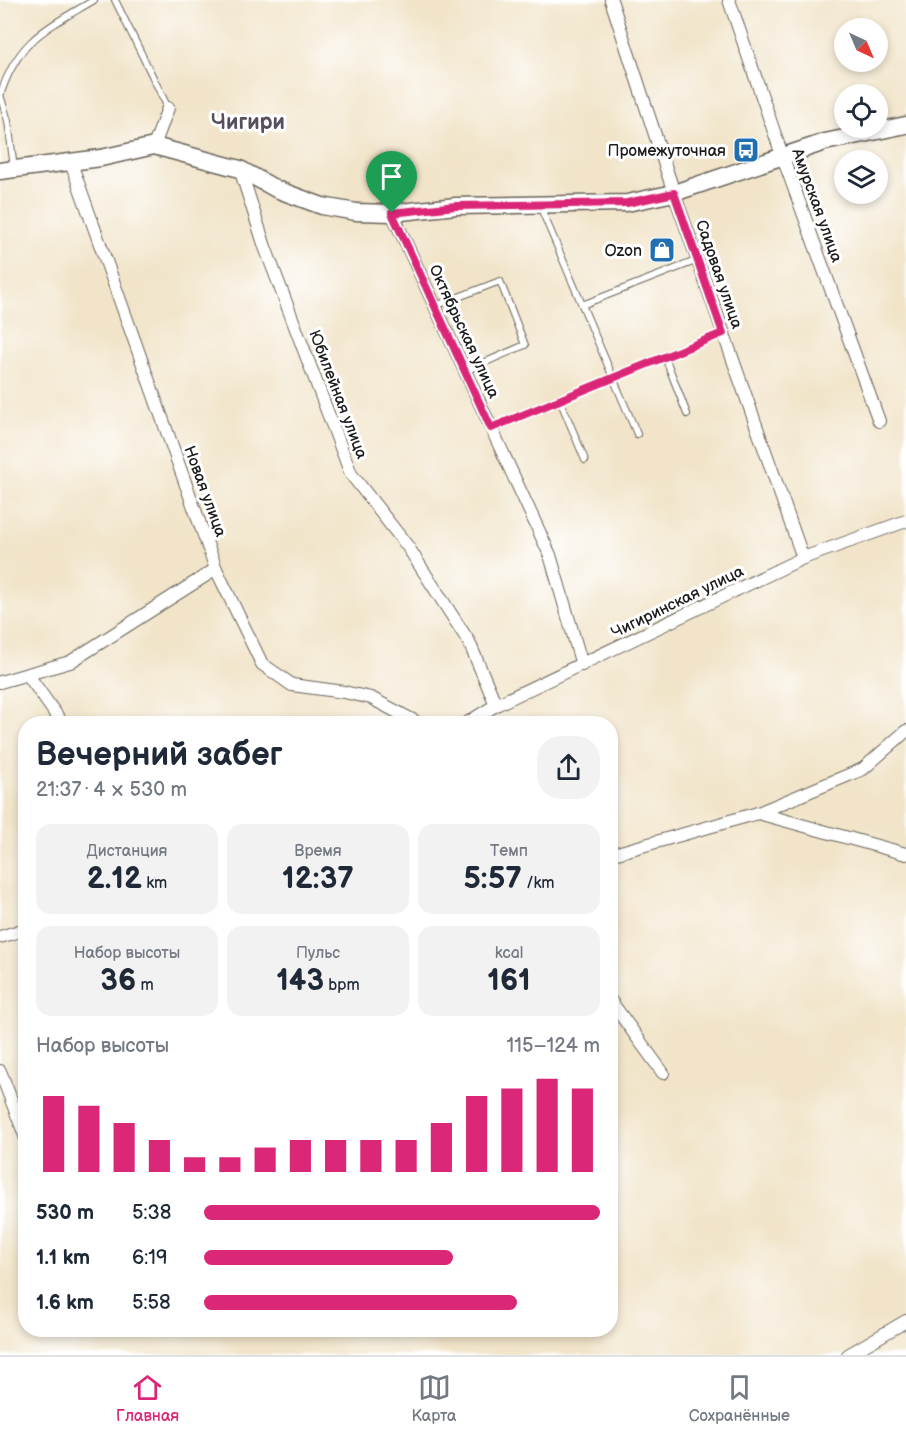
<!DOCTYPE html>
<html lang="ru">
<head>
<meta charset="utf-8">
<style>
	:root { --surface:#fff; --page:#f2f2f3; --text:#1f2937; --muted:#747a83; --line:#e0e1e3; --accent:#db2777 }
	body { margin:0; font-family:"Balsamiq Sans",sans-serif; background:var(--page); color:var(--text); height:100vh; display:flex; flex-direction:column; font-size:22px; white-space:nowrap }
	* { box-sizing:border-box; margin:0 }
	p { font-size:20px; color:var(--muted) }
	.icon { flex:none; width:33px; height:33px; fill:none; stroke:currentColor; stroke-width:2; stroke-linecap:round; stroke-linejoin:round }
	.map { position:relative; flex:1; overflow:hidden }
	.drawer { position:absolute; left:18px; top:716px; width:600px; height:621px; display:flex; flex-direction:column; background:var(--surface); border-radius:24px; box-shadow:0 3px 9px #0003 }
	.drawer>* { flex:none }
	.needle { width:39px; rotate:136deg }
	.buttons { position:absolute; left:834px; top:18px; display:grid; gap:12px }
	.buttons a { display:grid; place-items:center; width:54px; height:54px; border-radius:50%; background:var(--surface); box-shadow:0 3px 9px #0003; font-size:30px }
	.pin { position:absolute; display:grid; place-items:center; width:51px; height:51px; color:#fff; margin:-62px -26px; border-radius:50% 50% 50% 0; rotate:-45deg; box-shadow:0 0 6px #0007 }
	.pin .icon { rotate:45deg }
	.round { display:grid; place-items:center; flex:none; width:63px; height:63px; border-radius:24px; background:var(--page) }
	.head { display:flex; align-items:center; justify-content:space-between; height:102px; padding:0 18px }
	h1 { font-size:33px; font-weight:600; line-height:45px }
	.metrics { display:grid; grid-template-columns:repeat(3,1fr); gap:9px; height:102px; padding:6px 18px }
	.metrics div { display:grid; align-content:center; border-radius:15px; background:var(--page); text-align:center }
	.metrics b { font-size:30px; font-weight:600 }
	.metrics small { font-size:16px; font-weight:400 }
	.metrics p { font-size:16px }
	.chart { height:168px; padding:12px 18px }
	.chart p { display:flex; justify-content:space-between }
	.chart svg { width:100%; height:108px; margin-top:6px; stroke:var(--accent); stroke-width:6 }
	ul { padding:0 18px; list-style:none; font-size:20px }
	li { display:grid; grid-template-columns:96px 72px 1fr; align-items:center; height:45px }
	li i { height:15px; border-radius:8px; background:var(--accent) }
	.tabs { display:flex; justify-content:space-around; align-items:center; height:84px; border-top:2px solid var(--line); background:var(--surface); font-size:16px; color:var(--muted) }
	.tabs a { display:grid; justify-items:center; gap:3px }
	.tabs .current { color:var(--accent) }
	.map>svg:first-child { display:block }
</style>
</head>
<body>
<div class="map">
<svg width="906" height="1355" viewBox="0 0 906 1355">
	<rect width="100%" height="100%" fill="#fff"/>
	<filter id="ink" filterUnits="userSpaceOnUse"><feTurbulence type="fractalNoise" baseFrequency=".0167" numOctaves="2"/><feDisplacementMap in="SourceGraphic" scale="12" xChannelSelector="R" yChannelSelector="G"/><feConvolveMatrix kernelMatrix="1 2 1 2 8 2 1 2 1" color-interpolation-filters="sRGB"/></filter>
	<filter id="wash" filterUnits="userSpaceOnUse"><feTurbulence type="fractalNoise" baseFrequency=".008" numOctaves="4" result="noise"/><feDisplacementMap in="SourceGraphic" scale="24" xChannelSelector="R" yChannelSelector="G"/><feGaussianBlur stdDeviation="1.35" result="paint"/><feColorMatrix in="noise" values="0 0 0 0 0 0 0 0 0 0 0 0 0 0 0 0 0 1.4 0 .05"/><feComposite in="paint" operator="in"/></filter>
	<g filter="url(#wash)">
		<rect width="100%" height="100%" fill="#f1e4c9"/>
	</g>
	<g filter="url(#ink)">
		<g fill="none" stroke-linecap="round" stroke-linejoin="round">
			<g stroke="#676259" stroke-width="8">
				<g id="lane">
					<path d="M115,0L168,108"/>
					<path d="M0,95L8,121L14,168"/>
					<path d="M0,96C18,39 46,29 94,0"/>
					<path d="M540,206L637,434"/>
					<path d="M582,305L698,260"/>
					<path d="M435,306L500,281L525,345L465,371"/>
					<path d="M665,357L687,414"/>
					<path d="M560,400L585,460"/>
					<path d="M492,428L723,333"/>
				</g>
			</g>
			<g stroke="#676259" stroke-width="14">
				<g id="street">
					<path d="M611,0L674,193L803,558"/>
					<path d="M729,0L782,155L879,421"/>
					<path d="M154,146L168,108"/>
					<path d="M71,163L216,569L262,664L292,685L344,692L371,698L418,723"/>
					<path d="M240,169L265,247L351,474L408,547L469,642L496,705"/>
					<path d="M392,213L550,555L582,665"/>
					<path d="M28,675L62,723"/>
					<path d="M0,682L70,662L216,569"/>
					<path d="M467,723L496,705L803,558L906,521"/>
					<path d="M758,813L906,854"/>
					<path d="M610,855L758,813L863,769L906,731"/>
					<path d="M0,937L26,929"/>
					<path d="M610,1000L663,1073"/>
					<path d="M0,1071L26,1138"/>
					<path d="M848,1355L906,1321"/>
				</g>
			</g>
			<g stroke="#676259" stroke-width="19">
				<path id="secondary" d="M0,171L101,158L154,146L240,169L276,189L322,206L356,212L392,213L456,206L627,203L674,193L825,142L906,125"/>
			</g>
			<use href="#lane" stroke="#fff" stroke-width="6"/>
			<use href="#street" stroke="#fff" stroke-width="12"/>
			<use href="#secondary" stroke="#fff" stroke-width="16"/>
		</g>
	</g>
	<g fill="none" stroke-linecap="round" stroke-linejoin="round" filter="url(#ink)">
		<g stroke="#fff" stroke-width="12">
			<path id="route" d="M674,193L723,333L491,428L392,213L456,206L627,203Z"/>
		</g>
		<use href="#route" stroke="#db2777" stroke-width="8"/>
	</g>
	<defs>
		<g id="bus-square" transform="scale(1.35)"><rect x="-9" y="-9" width="18" height="18" rx="4" fill="#1f6fb2" stroke="#fff"/><path d="M-5-6H5V4H4V6H2V4H-2V6H-4V4H-5ZM-3.5-4V0h7V-4ZM-3.5 1.2v1.5H-2V1.2ZM2 1.2v1.5H3.5V1.2Z" fill="#fff"/></g>
		<g id="shop-square" transform="scale(1.35)"><rect x="-9" y="-9" width="18" height="18" rx="4" fill="#1f6fb2" stroke="#fff"/><path d="M-5-2.5h2.3a2.7 3.5 0 0 1 5.4 0H5L5.5 6h-11ZM-1.5-2.5h3a1.5 2.3 0 0 0-3 0Z" fill="#fff"/></g>
	</defs>
	<g fill-rule="evenodd">
		<use href="#bus-square" x="746" y="150"/>
		<use href="#shop-square" x="662" y="250"/>
	</g>
	<g text-anchor="middle" stroke-width="6" stroke-linejoin="round" paint-order="stroke">
		<g font-size="16" fill="#1c1c1c" stroke="#fff" text-anchor="end">
			<text x="726" y="156">Промежуточная</text>
			<text x="642" y="256">Ozon</text>
		</g>
		<g font-size="16" fill="#1c1c1c" stroke="#fff">
			<text transform="translate(818 205) rotate(70)" y="6">Амурская улица</text>
			<text transform="translate(720 274) rotate(71)" y="6">Садовая улица</text>
			<text transform="translate(465 331) rotate(65)" y="6">Октябрьская улица</text>
			<text transform="translate(339 394) rotate(69)" y="6">Юбилейная улица</text>
			<text transform="translate(206 491) rotate(70)" y="6">Новая улица</text>
			<text transform="translate(677 601) rotate(-26)" y="6">Чигиринская улица</text>
		</g>
		<g font-size="22" font-weight="bold" fill="#584f5e" stroke="#fff">
			<text x="248" y="129">Чигири</text>
		</g>
	</g>
</svg>
<div class="buttons">
<a><svg class="needle" viewBox="-14 -14 28 28"><path d="M0-13l5 13h-10z" fill="#e53935"/><path d="M0 13l5-13h-10z" fill="#747a83"/></svg></a>
<a><svg class="icon" aria-label="locate" viewBox="0 0 24 24"><circle cx="12" cy="12" r="6"/><path d="M12 2v4M12 18v4M2 12h4M18 12h4"/></svg></a>
<a><svg class="icon" aria-label="layers" viewBox="0 0 24 24"><path d="M12 4l9 5-9 5-9-5zM3 14l9 5 9-5"/></svg></a>
</div>
<div class="pin" style="left:392px;top:213px;background:#1e9e55"><svg class="icon" aria-label="arrive" viewBox="0 0 24 24"><path d="M6 21V4h12l-3 4 3 4H6"/></svg></div>
<section class="drawer">
<div class="head"><div><h1>Вечерний забег</h1><p>21:37 · 4 × 530 m</p></div><a class="round"><svg class="icon" aria-label="share" viewBox="0 0 24 24"><path d="M12 15V3M7 8l5-5 5 5M5 13v7h14v-7"/></svg></a></div>
<div class="metrics">
<div><p>Дистанция</p><b>2.12<small> km</small></b></div>
<div><p>Время</p><b>12:37</b></div>
<div><p>Темп</p><b>5:57<small> /km</small></b></div>
</div>
<div class="metrics">
<div><p>Набор высоты</p><b>36<small> m</small></b></div>
<div><p>Пульс</p><b>143<small> bpm</small></b></div>
<div><p>kcal</p><b>161</b></div>
</div>
<div class="chart"><p><span>Набор высоты</span>115–124 m</p>
<svg viewBox="0 0 160 44" preserveAspectRatio="none"><path d="M5 44V13M15 44V17M25 44V24M35 44V31M45 44V38M55 44V38M65 44V34M75 44V31M85 44V31M95 44V31M105 44V31M115 44V24M125 44V13M135 44V10M145 44V6M155 44V10"/></svg>
</div>
<ul>
<li><b>530 m</b>5:38<i style="width:100%"></i></li>
<li><b>1.1 km</b>6:19<i style="width:63%"></i></li>
<li><b>1.6 km</b>5:58<i style="width:79%"></i></li>
</ul>
</section>
</div>
<nav class="tabs">
<a class="current"><svg class="icon" aria-label="home" viewBox="0 0 24 24"><path d="M3 11l9-7 9 7M6 9v11h12V9"/></svg>Главная</a>
<a><svg class="icon" aria-label="map" viewBox="0 0 24 24"><path d="M3 6l6-2 6 2 6-2v14l-6 2-6-2-6 2zM9 4v14M15 6v14"/></svg>Карта</a>
<a><svg class="icon" aria-label="saved" viewBox="0 0 24 24"><path d="M7 4h10v16l-5-4-5 4z"/></svg>Сохранённые</a>
</nav>
</body>
</html>
